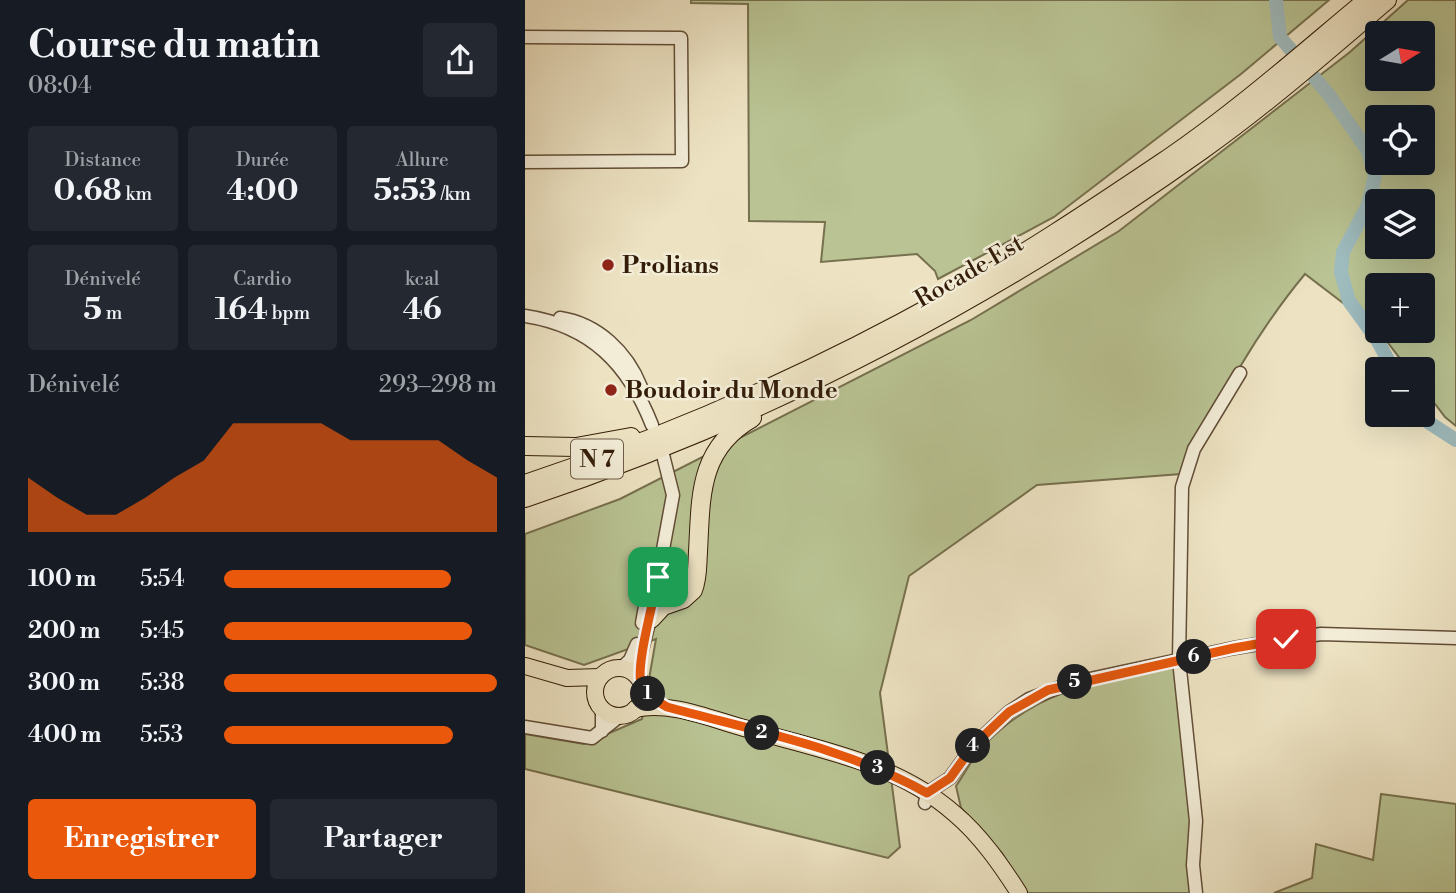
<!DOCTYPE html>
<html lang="fr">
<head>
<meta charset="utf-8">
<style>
	:root { --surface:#171b24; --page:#242831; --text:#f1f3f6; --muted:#9ea1a6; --accent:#ea580c }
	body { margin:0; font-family:"Libre Bodoni",serif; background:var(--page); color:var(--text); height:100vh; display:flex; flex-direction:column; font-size:26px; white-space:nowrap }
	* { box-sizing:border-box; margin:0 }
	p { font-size:23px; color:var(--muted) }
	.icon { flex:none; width:38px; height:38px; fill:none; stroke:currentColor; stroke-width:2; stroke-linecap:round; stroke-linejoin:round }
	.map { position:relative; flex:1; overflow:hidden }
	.details { display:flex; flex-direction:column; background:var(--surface); width:525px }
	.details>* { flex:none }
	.needle { width:46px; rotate:79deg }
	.tools { position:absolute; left:840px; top:21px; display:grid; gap:14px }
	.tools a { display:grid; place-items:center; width:70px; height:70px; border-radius:7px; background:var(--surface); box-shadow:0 7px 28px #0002; font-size:35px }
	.pin { position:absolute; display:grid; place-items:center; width:60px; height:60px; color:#fff; margin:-30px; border-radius:14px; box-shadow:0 4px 10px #0006 }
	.km { position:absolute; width:35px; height:35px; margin:-18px; border-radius:50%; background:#222; color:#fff; font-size:19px; line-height:35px; text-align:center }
	.round { display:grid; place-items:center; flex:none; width:74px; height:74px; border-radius:7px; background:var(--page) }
	.overview { display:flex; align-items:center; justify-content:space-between; height:119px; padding:0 28px }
	h1 { font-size:38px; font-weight:700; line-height:52px }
	.stats { display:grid; grid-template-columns:repeat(3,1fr); gap:10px; height:119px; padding:7px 28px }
	.stats div { display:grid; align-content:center; border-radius:7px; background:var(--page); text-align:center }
	.stats b { font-size:30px; font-weight:700 }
	.stats small { font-size:19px; font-weight:400 }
	.stats p { font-size:19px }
	.chart { height:196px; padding:14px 28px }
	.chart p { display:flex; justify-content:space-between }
	.chart svg { width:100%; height:126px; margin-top:7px; fill:var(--accent); opacity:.7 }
	.primary-button { display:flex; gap:14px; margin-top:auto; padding:14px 28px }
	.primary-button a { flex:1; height:80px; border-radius:7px; background:var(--accent); color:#fff; font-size:28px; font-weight:700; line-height:80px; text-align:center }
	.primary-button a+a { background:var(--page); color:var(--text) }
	ul { padding:0 28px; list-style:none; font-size:23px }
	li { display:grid; grid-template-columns:112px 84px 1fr; align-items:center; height:52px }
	li i { height:18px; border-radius:9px; background:var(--accent) }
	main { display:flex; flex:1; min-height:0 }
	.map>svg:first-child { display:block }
</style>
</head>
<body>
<main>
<section class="details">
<div class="overview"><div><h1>Course du matin</h1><p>08:04</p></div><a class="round"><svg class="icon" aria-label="share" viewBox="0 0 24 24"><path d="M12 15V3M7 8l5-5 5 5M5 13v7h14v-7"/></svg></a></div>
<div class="stats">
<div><p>Distance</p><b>0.68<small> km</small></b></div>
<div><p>Durée</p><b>4:00</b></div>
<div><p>Allure</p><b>5:53<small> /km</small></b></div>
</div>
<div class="stats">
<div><p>Dénivelé</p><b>5<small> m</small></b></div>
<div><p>Cardio</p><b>164<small> bpm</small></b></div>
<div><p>kcal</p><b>46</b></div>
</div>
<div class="chart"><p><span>Dénivelé</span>293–298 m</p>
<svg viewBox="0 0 160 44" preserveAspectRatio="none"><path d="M0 44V25L10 32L20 38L30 38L40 32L50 25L60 19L70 6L80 6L90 6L100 6L110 12L120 12L130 12L140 12L150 19L160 25V44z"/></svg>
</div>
<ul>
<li><b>100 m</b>5:54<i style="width:83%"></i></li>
<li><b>200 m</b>5:45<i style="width:91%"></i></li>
<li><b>300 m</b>5:38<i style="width:100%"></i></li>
<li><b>400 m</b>5:53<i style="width:84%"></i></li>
</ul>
<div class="primary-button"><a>Enregistrer</a><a>Partager</a></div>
</section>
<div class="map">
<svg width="931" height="893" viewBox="0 0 931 893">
	<rect width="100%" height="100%" fill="#ede3c3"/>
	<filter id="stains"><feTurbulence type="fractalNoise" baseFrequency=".00286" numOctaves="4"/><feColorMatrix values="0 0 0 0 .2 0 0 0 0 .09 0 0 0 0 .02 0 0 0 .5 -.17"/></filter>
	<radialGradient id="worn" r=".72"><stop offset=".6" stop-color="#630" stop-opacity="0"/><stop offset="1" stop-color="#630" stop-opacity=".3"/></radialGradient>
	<g fill="#b9c393" stroke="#76704e" stroke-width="2" fill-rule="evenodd">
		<path d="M166,0H804L716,74L529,217L413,279L410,271L392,254L296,262L300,222L224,221L223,4L166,3Z"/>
		<path d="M883,0H931V426L920,417L898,388V369H883L854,331H898V285H852V329L780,274C729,335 693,404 656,474L512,485L384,576L355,693L375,847L363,858L0,769V734L59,744L117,719L131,639L59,665L0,645V534L95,499L446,320L594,231L825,52ZM852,33H898V79H852ZM852,117H898V163H852ZM852,201H898V247H852Z"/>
		<path d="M651,667L667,823V893H502L477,853L436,808L431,786C440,773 448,757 459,745C517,686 574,682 651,667Z"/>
		<path d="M856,794L931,804V893H749L787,878L791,844L848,860Z"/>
	</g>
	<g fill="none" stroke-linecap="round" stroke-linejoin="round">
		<g stroke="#9ebbbe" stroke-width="14">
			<path d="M751,0L755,37L804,95L843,151L850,176L843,205L818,252L816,272L824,301L851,338L868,369"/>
			<path d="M898,415L903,422L931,440"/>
		</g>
		<g stroke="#624e37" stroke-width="15">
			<g id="minor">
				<path d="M0,37L156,38L157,161L0,162"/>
				<path d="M0,316C66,326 103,364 127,425"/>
				<path d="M35,318C73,324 102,352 116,387"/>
				<path d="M130,593L148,495L138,455"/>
				<path d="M117,623L125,579"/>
				<path d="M96,668L105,660L112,644"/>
				<path d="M114,679V662L127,611"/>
				<path d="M0,727L67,738L96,715"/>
				<path d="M77,731V709"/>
				<path d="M400,803L402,793L425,778L448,746L484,712L504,699L546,683L709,648L796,634L931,638"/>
				<path d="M671,893L668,865L671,821L654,660L657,487L669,449L715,373"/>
			</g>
		</g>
		<g stroke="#331d08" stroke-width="18">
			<g id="major">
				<path d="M0,666L42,678L75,677"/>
				<circle cx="94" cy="692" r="24"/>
				<path d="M110,709C145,701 186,719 219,728C292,749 371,762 430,814C456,836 476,865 494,893"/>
			</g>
		</g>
		<g stroke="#331d08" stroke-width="20">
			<g id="highway">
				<path d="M0,446L51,447L106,437"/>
				<path d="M0,484C145,436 287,373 420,299C497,257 571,207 644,158C713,111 777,54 842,0"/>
				<path d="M0,498C243,417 469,298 677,150C742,104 802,51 862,0"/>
				<path d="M125,580L136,598L145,602"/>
				<path d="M126,619L138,606L158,599L168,590C173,578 172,565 173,552C176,497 173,449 227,418"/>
			</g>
		</g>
		<use href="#minor" stroke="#f3edd8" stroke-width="12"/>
		<use href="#major" stroke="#ede3c3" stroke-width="16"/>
		<use href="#highway" stroke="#ede3c3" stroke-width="18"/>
	</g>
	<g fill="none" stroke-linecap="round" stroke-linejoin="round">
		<g stroke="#fff" stroke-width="14">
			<path id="route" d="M133,577C129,601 109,669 117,687C121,696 133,701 142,707C230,731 322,748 402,793L425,778L448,746L484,712L523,690L709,648L761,639"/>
		</g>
		<use href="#route" stroke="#ea580c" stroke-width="9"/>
	</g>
	<g fill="#8f2418" stroke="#f3edd8" stroke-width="2.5">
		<circle cx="83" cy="265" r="7"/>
		<circle cx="86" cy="390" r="7"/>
	</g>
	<g text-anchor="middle" stroke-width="5" stroke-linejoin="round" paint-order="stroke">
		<rect fill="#f3edd8" stroke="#6d5b46" stroke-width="2" x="46" y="439.5" width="52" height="39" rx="5"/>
		<g font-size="23" font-weight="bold" fill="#331d08">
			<text x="72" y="467">N 7</text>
		</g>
		<g font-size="24" font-weight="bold" fill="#331d08" stroke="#f3edd8" text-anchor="start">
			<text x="97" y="273">Prolians</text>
			<text x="100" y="398">Boudoir du Monde</text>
		</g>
		<g font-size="24" fill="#331d08" stroke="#f3edd8">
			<text transform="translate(444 271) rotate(-30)" y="8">Rocade Est</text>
		</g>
	</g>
	<rect width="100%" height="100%" filter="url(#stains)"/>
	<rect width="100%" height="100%" fill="url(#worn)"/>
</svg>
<div class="tools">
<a><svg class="needle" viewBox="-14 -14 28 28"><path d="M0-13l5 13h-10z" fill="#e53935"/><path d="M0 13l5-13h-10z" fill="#9ea1a6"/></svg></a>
<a><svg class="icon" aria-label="locate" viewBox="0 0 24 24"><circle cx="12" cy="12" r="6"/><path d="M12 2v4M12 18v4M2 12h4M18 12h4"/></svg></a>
<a><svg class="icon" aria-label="layers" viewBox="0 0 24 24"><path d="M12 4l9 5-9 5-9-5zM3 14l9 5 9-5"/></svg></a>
<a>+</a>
<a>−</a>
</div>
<div class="pin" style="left:133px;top:577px;background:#1e9e55"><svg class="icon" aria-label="arrive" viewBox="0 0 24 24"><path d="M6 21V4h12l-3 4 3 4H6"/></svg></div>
<div class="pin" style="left:761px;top:639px;background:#d93025"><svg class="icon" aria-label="check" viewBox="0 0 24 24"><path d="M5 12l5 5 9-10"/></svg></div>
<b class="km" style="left:123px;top:694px">1</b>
<b class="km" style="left:237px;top:733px">2</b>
<b class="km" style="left:353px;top:768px">3</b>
<b class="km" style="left:448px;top:746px">4</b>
<b class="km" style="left:550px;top:682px">5</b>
<b class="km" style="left:669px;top:657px">6</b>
</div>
</main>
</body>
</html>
